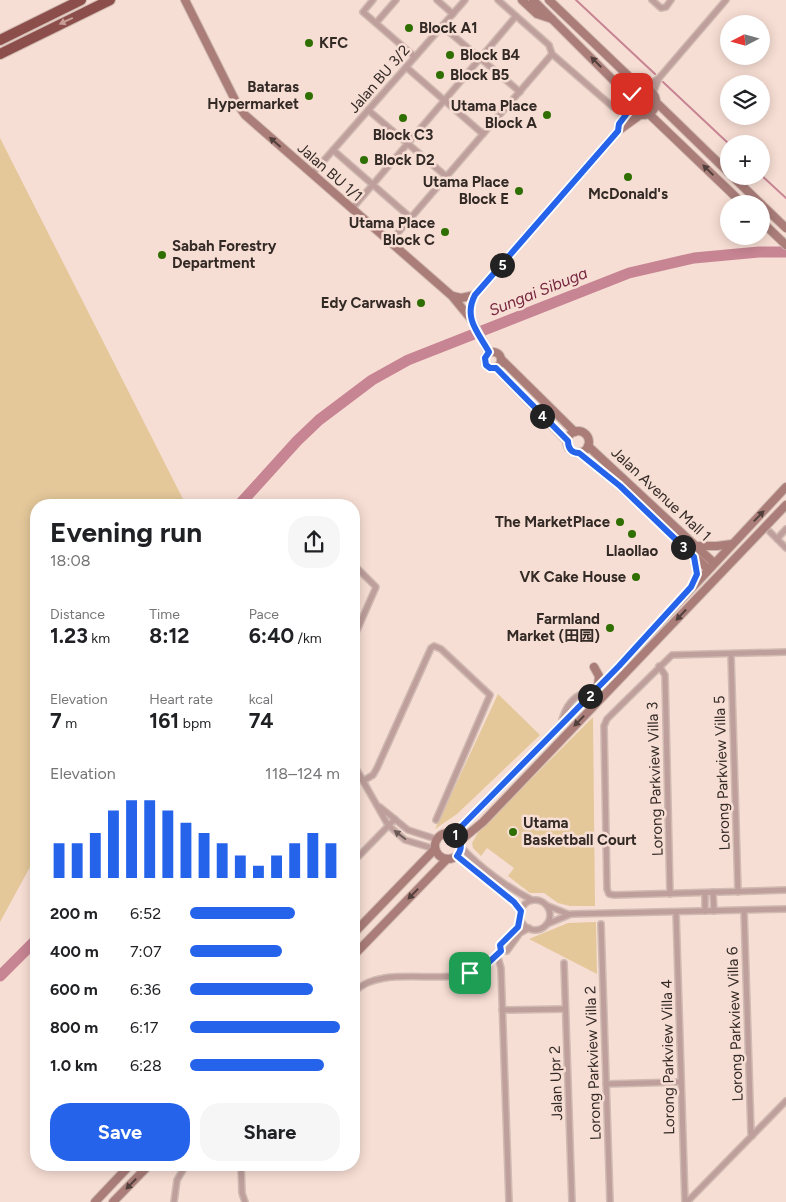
<!DOCTYPE html>
<html lang="en">
<head>
<meta charset="utf-8">
<style>
	:root { --surface:#fff; --page:#f6f6f6; --text:#202124; --muted:#757577; --accent:#2563eb }
	body { margin:0; font-family:Figtree,"Noto Sans SC",sans-serif; background:var(--page); color:var(--text); height:100vh; display:flex; flex-direction:column; font-size:19px; white-space:nowrap }
	* { box-sizing:border-box; margin:0 }
	p { font-size:16px; color:var(--muted) }
	.icon { flex:none; width:28px; height:28px; fill:none; stroke:currentColor; stroke-width:2; stroke-linecap:round; stroke-linejoin:round }
	.map { position:relative; flex:1; overflow:hidden }
	.side { position:absolute; left:30px; top:499px; width:330px; height:672px; display:flex; flex-direction:column; background:var(--surface); border-radius:20px; box-shadow:0 2px 12px #0003 }
	.side>* { flex:none }
	.needle { width:32px; rotate:264deg }
	.controls { position:absolute; left:720px; top:15px; display:grid; gap:10px }
	.controls a { display:grid; place-items:center; width:50px; height:50px; border-radius:50%; background:var(--surface); box-shadow:0 2px 12px #0003; font-size:25px }
	.pin { position:absolute; display:grid; place-items:center; width:42px; height:42px; color:#fff; margin:-21px; border-radius:10px; box-shadow:0 2px 8px #0006 }
	.km { position:absolute; width:25px; height:25px; margin:-12px; border-radius:50%; background:#222; color:#fff; font-size:14px; line-height:25px; text-align:center }
	.round { display:grid; place-items:center; flex:none; width:52px; height:52px; border-radius:20px; background:var(--page) }
	.overview { display:flex; align-items:center; justify-content:space-between; height:85px; padding:0 20px }
	h1 { font-size:28px; font-weight:700; line-height:38px }
	.stats { display:grid; grid-template-columns:repeat(3,1fr); gap:8px; height:85px; padding:5px 20px }
	.stats div { display:grid; align-content:center }
	.stats b { font-size:21px; font-weight:700 }
	.stats small { font-size:14px; font-weight:400 }
	.stats p { font-size:14px }
	.chart { height:140px; padding:10px 20px }
	.chart p { display:flex; justify-content:space-between }
	.chart svg { width:100%; height:90px; margin-top:5px; stroke:var(--accent); stroke-width:6 }
	.primary-button { display:flex; gap:10px; margin-top:auto; padding:10px 20px }
	.primary-button a { flex:1; height:58px; border-radius:20px; background:var(--accent); color:#fff; font-size:20px; font-weight:700; line-height:58px; text-align:center }
	.primary-button a+a { background:var(--page); color:var(--text) }
	ul { padding:0 20px; list-style:none; font-size:16px }
	li { display:grid; grid-template-columns:80px 60px 1fr; align-items:center; height:38px }
	li i { height:12px; border-radius:6px; background:var(--accent) }
	.map>svg:first-child { display:block }
</style>
</head>
<body>
<div class="map">
<svg width="786" height="1202" viewBox="0 0 786 1202">
	<rect width="100%" height="100%" fill="#f7ded4"/>
	<g fill="#e4c89a">
		<path d="M0,138L186,505H36V856L0,922Z"/>
		<path d="M498,694L540,735L457,814L435,829Z"/>
		<path d="M593,717L595,906H570L558,903L544,893H530L508,876L514,868L487,848L481,856L473,848L472,843L479,831Z"/>
		<path d="M596,922L597,974L529,939L568,923Z"/>
	</g>
	<g fill="none" stroke-linecap="round" stroke-linejoin="round">
		<g stroke="#c78493" stroke-width="2">
			<path d="M576,0L655,74"/>
			<path d="M663,82L729,144"/>
			<path d="M761,175L786,198"/>
		</g>
		<g stroke="#c78493" stroke-width="11">
			<path d="M239,505L297,441L319,420L372,380L408,360L629,273L694,258L759,252H786"/>
			<path d="M0,976L36,940"/>
		</g>
		<g stroke="#d0bab1" stroke-width="8">
			<g id="street">
				<path d="M373,0L363,12L415,57"/>
				<path d="M437,0L453,14"/>
				<path d="M498,0L549,45L552,54L613,107L625,115"/>
				<path d="M652,0L661,8L666,7L671,0"/>
				<path d="M376,23L396,0"/>
				<path d="M442,26L520,92"/>
				<path d="M406,67L483,134"/>
				<path d="M644,88L659,78L726,0"/>
				<path d="M653,93L659,78"/>
				<path d="M368,110L447,177"/>
				<path d="M333,150L411,218"/>
				<path d="M312,174L465,0"/>
				<path d="M352,209L516,16"/>
				<path d="M390,242L552,54"/>
				<path d="M770,532L786,548"/>
				<path d="M777,539L786,529"/>
				<path d="M354,565L376,587L354,637"/>
				<path d="M786,652L672,655L607,719L604,726L607,889L609,894L614,895L786,890"/>
				<path d="M731,654L738,892"/>
				<path d="M659,666L665,675L670,894"/>
				<path d="M561,725C564,707 575,691 595,691"/>
				<path d="M354,765L388,825L405,840L435,849"/>
				<path d="M363,781L373,775L377,768L431,648L434,646L441,649L490,695L436,820"/>
				<path d="M380,807L408,830L436,839"/>
				<path d="M461,847C479,867 508,888 532,900"/>
				<path d="M457,856L514,902L521,911"/>
				<path d="M354,861L395,819"/>
				<path d="M713,892L714,911"/>
				<path d="M705,893V911"/>
				<circle cx="535" cy="915" r="15"/>
				<path d="M548,906L568,914"/>
				<path d="M744,910L751,1133L752,1136"/>
				<path d="M676,912L685,1202"/>
				<path d="M547,924L571,914L786,909"/>
				<path d="M601,924L610,1202"/>
				<path d="M501,951L500,945C508,935 518,931 520,917"/>
				<path d="M497,954L501,968L509,1202"/>
				<path d="M564,963L572,1202"/>
				<path d="M354,992C380,965 436,984 470,973C482,969 492,960 501,951H507L520,933L529,928"/>
				<path d="M502,1010L565,1009"/>
				<path d="M606,1084L681,1082"/>
				<path d="M241,1165L242,1193L245,1202"/>
				<path d="M174,1202L177,1180L186,1165"/>
				<path d="M687,1202L786,1101"/>
			</g>
		</g>
		<g stroke="#d0bab1" stroke-width="10">
			<g id="secondary">
				<path d="M185,0L236,102L245,115L452,296L471,319L489,353"/>
				<path d="M522,0L537,14L552,19"/>
				<path d="M533,0L630,97"/>
				<path d="M549,0L641,88"/>
				<circle cx="643" cy="102" r="13"/>
				<path d="M656,102L729,173"/>
				<path d="M649,114L743,204"/>
				<path d="M618,131L619,124L631,108"/>
				<path d="M732,176L761,204"/>
				<path d="M761,204L786,228"/>
				<path d="M761,221L786,245"/>
				<path d="M453,296L461,298L475,295L618,131L640,115"/>
				<circle cx="493" cy="360" r="8"/>
				<path d="M502,360L575,432"/>
				<path d="M496,368L567,441"/>
				<circle cx="578" cy="442" r="11"/>
				<path d="M588,446L714,563"/>
				<path d="M579,453L620,486L708,569"/>
				<path d="M697,546H717L732,544"/>
				<path d="M694,557L697,574L694,581"/>
				<path d="M594,667L599,676L598,687"/>
				<circle cx="448" cy="846" r="13"/>
				<path d="M454,834L619,666L786,487"/>
				<path d="M460,841L483,822L786,505"/>
				<path d="M354,933L435,849"/>
				<path d="M354,955L447,859"/>
				<path d="M95,1202L130,1165"/>
				<path d="M113,1202L149,1165"/>
			</g>
		</g>
		<g stroke="#d0bab1" stroke-width="12">
			<g id="highway">
				<path d="M0,40L81,0"/>
				<path d="M0,54L110,0"/>
			</g>
		</g>
		<use href="#street" stroke="#be9f9c" stroke-width="5"/>
		<use href="#secondary" stroke="#aa7d79" stroke-width="8"/>
		<use href="#highway" stroke="#8c4e4b" stroke-width="10"/>
	</g>
	<defs><path id="oneway-solid" d="M-6-.8H1V-3.2L6.5 0L1 3.2V.8H-6Z" transform="scale(1.25)"/></defs>
	<use fill="#c79d96" href="#oneway-solid" transform="translate(66 21) rotate(155)"/>
	<g fill="#513f3b">
		<use href="#oneway-solid" transform="translate(596 62) rotate(-135)"/>
		<use href="#oneway-solid" transform="translate(275 142) rotate(-139)"/>
		<use href="#oneway-solid" transform="translate(708 170) rotate(-136)"/>
		<use href="#oneway-solid" transform="translate(759 516) rotate(-46)"/>
		<use href="#oneway-solid" transform="translate(681 615) rotate(133)"/>
		<use href="#oneway-solid" transform="translate(579 721) rotate(134)"/>
		<use href="#oneway-solid" transform="translate(413 894) rotate(134)"/>
		<use href="#oneway-solid" transform="translate(131 1184) rotate(134)"/>
	</g>
	<use fill="#6b5955" href="#oneway-solid" transform="translate(400 835) rotate(-143)"/>
	<g fill="none" stroke-linecap="round" stroke-linejoin="round">
		<g stroke="#fff" stroke-width="10">
			<path id="route" d="M470,973L488,963L501,951L500,945L518,927L521,911L514,902L457,856C463,848 462,840 454,834L619,666L691,587L697,574L694,557L620,486L579,453C571,453 568,448 568,441L496,368H490L486,365L485,358L489,352C478,332 463,318 475,295L618,131L619,124L631,108L630,100L632,94"/>
		</g>
		<use href="#route" stroke="#2563eb" stroke-width="6"/>
	</g>
	<g fill="#2f6e01" stroke="#f7ded4" stroke-width="2">
		<circle cx="409" cy="28" r="5"/>
		<circle cx="309" cy="43" r="5"/>
		<circle cx="450" cy="55" r="5"/>
		<circle cx="440" cy="75" r="5"/>
		<circle cx="309" cy="96" r="5"/>
		<circle cx="547" cy="115" r="5"/>
		<circle cx="403" cy="118" r="5"/>
		<circle cx="364" cy="160" r="5"/>
		<circle cx="628" cy="177" r="5"/>
		<circle cx="519" cy="191" r="5"/>
		<circle cx="445" cy="232" r="5"/>
		<circle cx="162" cy="255" r="5"/>
		<circle cx="421" cy="303" r="5"/>
		<circle cx="620" cy="522" r="5"/>
		<circle cx="632" cy="534" r="5"/>
		<circle cx="636" cy="577" r="5"/>
		<circle cx="610" cy="628" r="5"/>
		<circle cx="513" cy="832" r="5"/>
	</g>
	<g text-anchor="middle" stroke-width="5" stroke-linejoin="round" paint-order="stroke">
		<g font-size="15" font-weight="bold" fill="#332a26" stroke="#f7ded4" text-anchor="end">
			<text x="419" y="33" text-anchor="start">Block A1</text>
			<text x="319" y="48" text-anchor="start">KFC</text>
			<text x="460" y="60" text-anchor="start">Block B4</text>
			<text x="450" y="80" text-anchor="start">Block B5</text>
			<text x="299" y="92">Bataras<tspan x="299" dy="17">Hypermarket</tspan></text>
			<text x="537" y="111">Utama Place<tspan x="537" dy="17">Block A</tspan></text>
			<text x="403" y="140" text-anchor="middle">Block C3</text>
			<text x="374" y="165" text-anchor="start">Block D2</text>
			<text x="509" y="187">Utama Place<tspan x="509" dy="17">Block E</tspan></text>
			<text x="628" y="199" text-anchor="middle">McDonald's</text>
			<text x="435" y="228">Utama Place<tspan x="435" dy="17">Block C</tspan></text>
			<text x="172" y="251" text-anchor="start">Sabah Forestry<tspan x="172" dy="17">Department</tspan></text>
			<text x="411" y="308">Edy Carwash</text>
			<text x="610" y="527">The MarketPlace</text>
			<text x="632" y="556" text-anchor="middle">Llaollao</text>
			<text x="626" y="582">VK Cake House</text>
			<text x="600" y="624">Farmland<tspan x="600" dy="17">Market (田园)</tspan></text>
			<text x="523" y="828" text-anchor="start">Utama<tspan x="523" dy="17">Basketball Court</tspan></text>
		</g>
		<g font-size="15" fill="#332a26" stroke="#f7ded4">
			<text transform="translate(379 79) rotate(-49)" y="5">Jalan BU 3/2</text>
			<text transform="translate(330 172) rotate(41)" y="5">Jalan BU 1/1</text>
			<text transform="translate(661 494) rotate(43)" y="5">Jalan Avenue Mall 1</text>
			<text transform="translate(722 773) rotate(-92)" y="5">Lorong Parkview Villa 5</text>
			<text transform="translate(655 779) rotate(-92)" y="5">Lorong Parkview Villa 3</text>
			<text transform="translate(735 1024) rotate(-92)" y="5">Lorong Parkview Villa 6</text>
			<text transform="translate(668 1057) rotate(-91)" y="5">Lorong Parkview Villa 4</text>
			<text transform="translate(593 1063) rotate(-92)" y="5">Lorong Parkview Villa 2</text>
			<text transform="translate(556 1083) rotate(-92)" y="5">Jalan Upr 2</text>
		</g>
		<g font-size="16" font-style="italic" fill="#77273f" stroke="#f7ded4">
			<text transform="translate(538 291) rotate(-22)" y="6">Sungai Sibuga</text>
		</g>
	</g>
</svg>
<div class="controls">
<a><svg class="needle" viewBox="-14 -14 28 28"><path d="M0-13l5 13h-10z" fill="#e53935"/><path d="M0 13l5-13h-10z" fill="#757577"/></svg></a>
<a><svg class="icon" aria-label="layers" viewBox="0 0 24 24"><path d="M12 4l9 5-9 5-9-5zM3 14l9 5 9-5"/></svg></a>
<a>+</a>
<a>−</a>
</div>
<div class="pin" style="left:470px;top:973px;background:#1e9e55"><svg class="icon" aria-label="arrive" viewBox="0 0 24 24"><path d="M6 21V4h12l-3 4 3 4H6"/></svg></div>
<div class="pin" style="left:632px;top:94px;background:#d93025"><svg class="icon" aria-label="check" viewBox="0 0 24 24"><path d="M5 12l5 5 9-10"/></svg></div>
<b class="km" style="left:455px;top:835px">1</b>
<b class="km" style="left:590px;top:696px">2</b>
<b class="km" style="left:683px;top:547px">3</b>
<b class="km" style="left:542px;top:416px">4</b>
<b class="km" style="left:502px;top:265px">5</b>
<section class="side">
<div class="overview"><div><h1>Evening run</h1><p>18:08</p></div><a class="round"><svg class="icon" aria-label="share" viewBox="0 0 24 24"><path d="M12 15V3M7 8l5-5 5 5M5 13v7h14v-7"/></svg></a></div>
<div class="stats">
<div><p>Distance</p><b>1.23<small> km</small></b></div>
<div><p>Time</p><b>8:12</b></div>
<div><p>Pace</p><b>6:40<small> /km</small></b></div>
</div>
<div class="stats">
<div><p>Elevation</p><b>7<small> m</small></b></div>
<div><p>Heart rate</p><b>161<small> bpm</small></b></div>
<div><p>kcal</p><b>74</b></div>
</div>
<div class="chart"><p><span>Elevation</span>118–124 m</p>
<svg viewBox="0 0 160 44" preserveAspectRatio="none"><path d="M5 44V27M15 44V27M25 44V22M35 44V11M45 44V6M55 44V6M65 44V11M75 44V17M85 44V22M95 44V27M105 44V33M115 44V38M125 44V33M135 44V27M145 44V22M155 44V27"/></svg>
</div>
<ul>
<li><b>200 m</b>6:52<i style="width:70%"></i></li>
<li><b>400 m</b>7:07<i style="width:61%"></i></li>
<li><b>600 m</b>6:36<i style="width:82%"></i></li>
<li><b>800 m</b>6:17<i style="width:100%"></i></li>
<li><b>1.0 km</b>6:28<i style="width:89%"></i></li>
</ul>
<div class="primary-button"><a>Save</a><a>Share</a></div>
</section>
</div>
</body>
</html>
